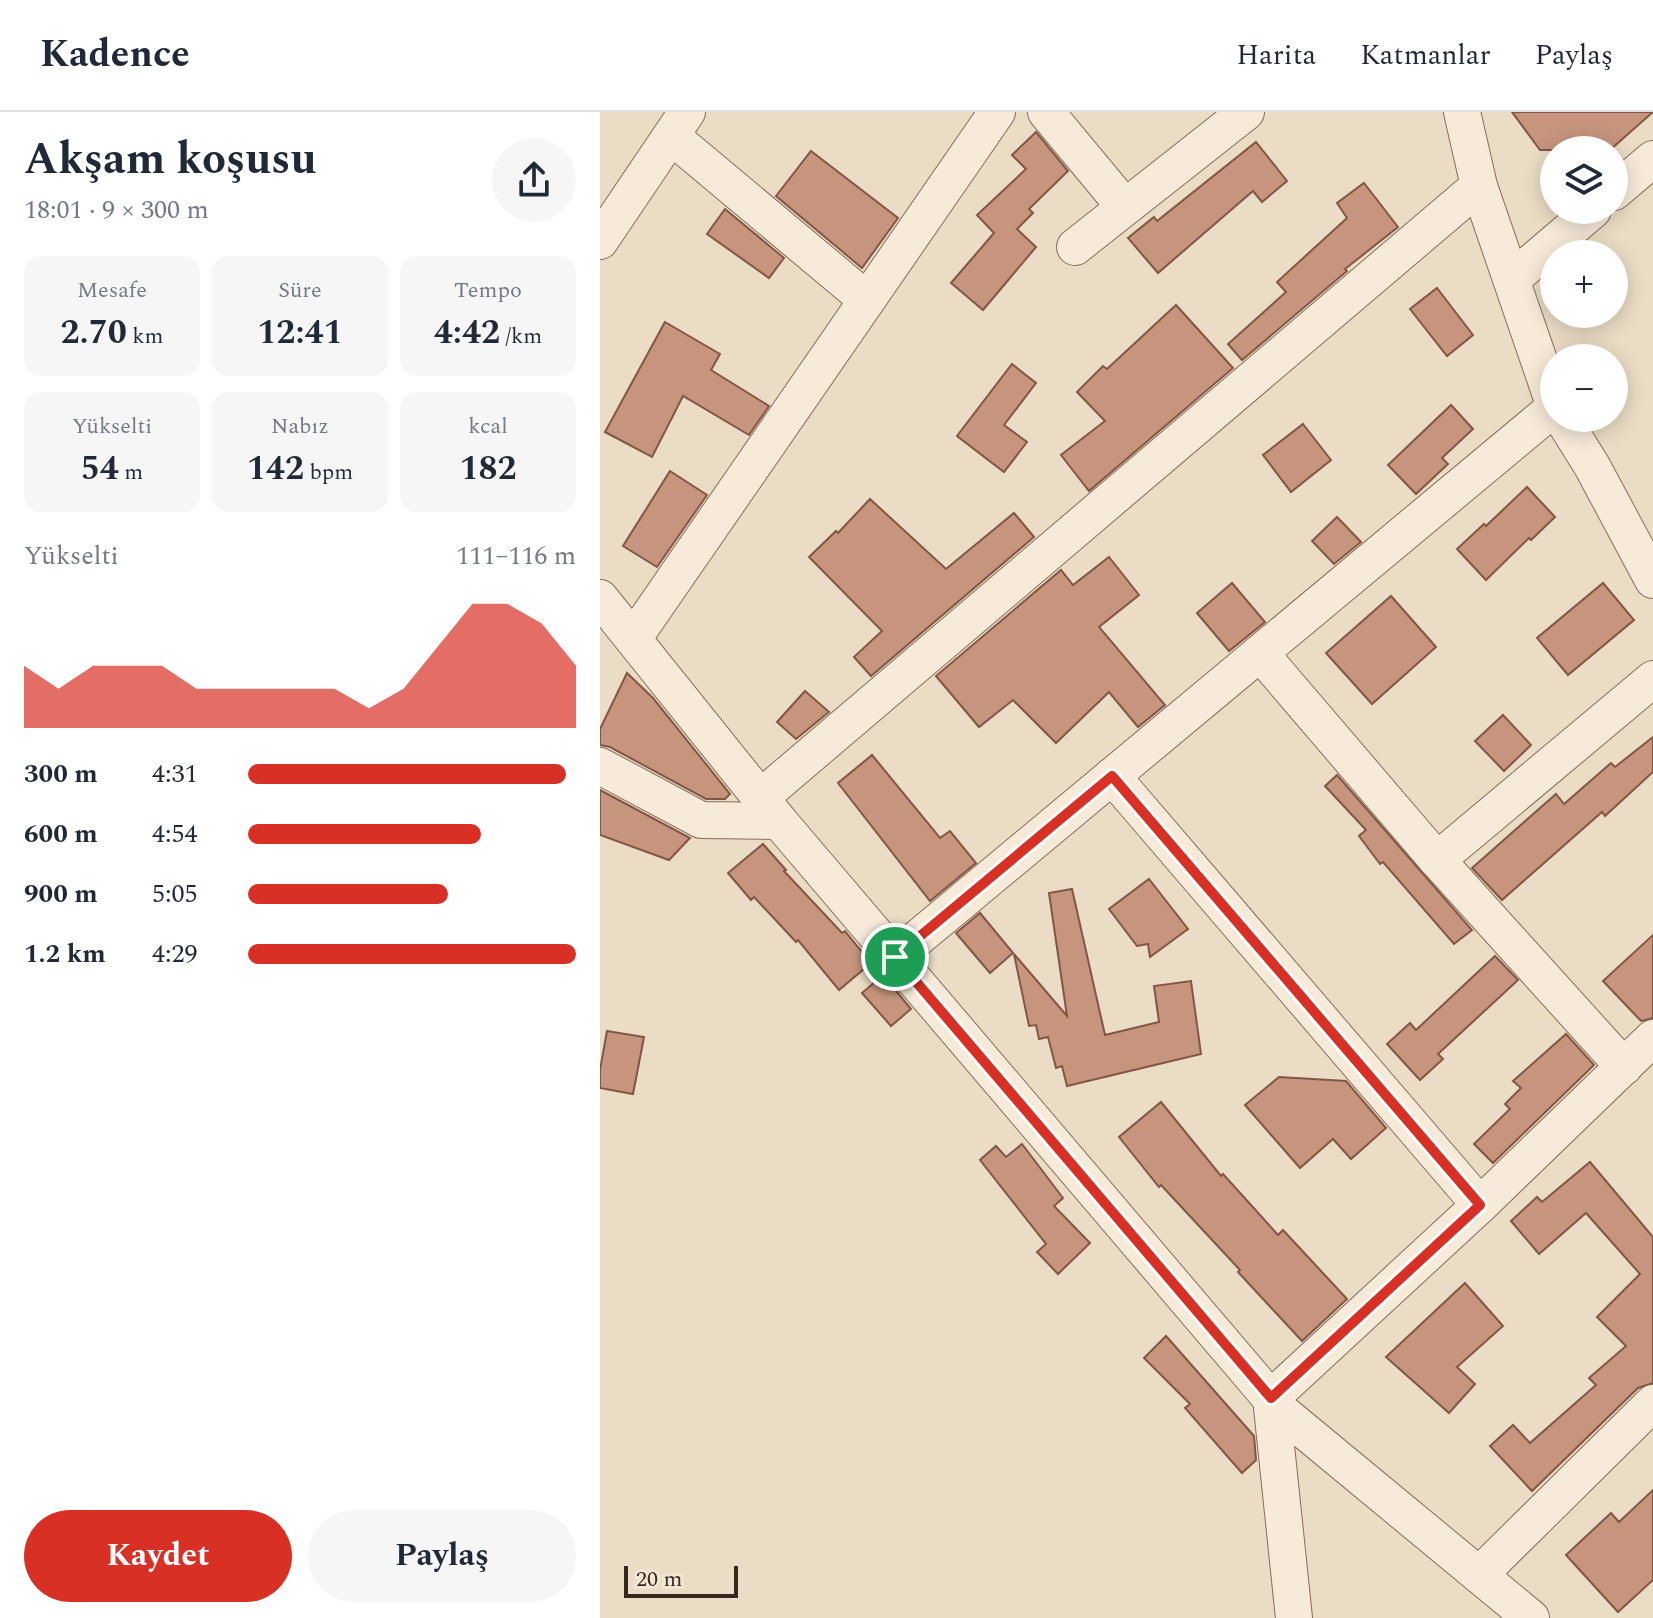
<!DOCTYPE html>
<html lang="tr">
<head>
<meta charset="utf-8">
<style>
	:root { --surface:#fff; --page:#f6f6f7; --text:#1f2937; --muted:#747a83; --line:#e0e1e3; --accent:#d93025 }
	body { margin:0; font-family:Spectral,serif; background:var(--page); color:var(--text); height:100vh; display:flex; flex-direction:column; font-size:30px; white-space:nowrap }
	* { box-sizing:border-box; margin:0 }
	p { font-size:26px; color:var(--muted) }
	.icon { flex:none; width:44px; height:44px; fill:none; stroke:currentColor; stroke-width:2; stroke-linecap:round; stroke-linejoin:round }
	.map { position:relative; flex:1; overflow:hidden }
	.drawer { display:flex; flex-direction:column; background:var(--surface); width:600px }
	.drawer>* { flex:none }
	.tools { position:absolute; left:940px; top:24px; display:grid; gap:16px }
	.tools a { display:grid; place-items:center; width:88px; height:88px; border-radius:50%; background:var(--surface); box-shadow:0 4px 20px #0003; font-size:40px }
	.scale { position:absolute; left:24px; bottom:20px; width:114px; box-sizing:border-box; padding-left:8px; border:4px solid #36281f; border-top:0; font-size:22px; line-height:28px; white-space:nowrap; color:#36281f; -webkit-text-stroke:6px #f3e7d4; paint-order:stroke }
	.pin { position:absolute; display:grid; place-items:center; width:68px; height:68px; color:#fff; margin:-34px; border:4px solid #fff; border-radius:50%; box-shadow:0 2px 8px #0007 }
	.round { display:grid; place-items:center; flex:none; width:84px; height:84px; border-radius:42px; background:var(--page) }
	.headline { display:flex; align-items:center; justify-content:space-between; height:136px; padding:0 24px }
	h1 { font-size:44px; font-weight:700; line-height:60px }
	.stats { display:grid; grid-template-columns:repeat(3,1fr); gap:12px; height:136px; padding:8px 24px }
	.stats div { display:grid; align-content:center; border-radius:16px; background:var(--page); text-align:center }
	.stats b { font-size:34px; font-weight:700 }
	.stats small { font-size:22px; font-weight:400 }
	.stats p { font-size:22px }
	.chart { height:224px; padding:16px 24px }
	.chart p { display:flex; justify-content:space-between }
	.chart svg { width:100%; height:144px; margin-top:8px; fill:var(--accent); opacity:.7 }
	.button { display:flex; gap:16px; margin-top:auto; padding:16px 24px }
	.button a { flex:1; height:92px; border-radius:48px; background:var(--accent); color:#fff; font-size:32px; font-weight:700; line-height:92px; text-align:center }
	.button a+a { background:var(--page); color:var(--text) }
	ul { padding:0 24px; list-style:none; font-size:26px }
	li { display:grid; grid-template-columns:128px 96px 1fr; align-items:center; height:60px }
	li i { height:20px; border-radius:10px; background:var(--accent) }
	header { display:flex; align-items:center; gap:48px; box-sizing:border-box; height:112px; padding:0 40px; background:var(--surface); border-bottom:2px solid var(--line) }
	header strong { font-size:38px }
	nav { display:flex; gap:44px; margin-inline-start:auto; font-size:28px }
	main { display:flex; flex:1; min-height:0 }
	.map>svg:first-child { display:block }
</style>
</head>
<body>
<header>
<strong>Kadence</strong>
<nav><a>Harita</a><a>Katmanlar</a><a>Paylaş</a></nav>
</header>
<main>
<section class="drawer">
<div class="headline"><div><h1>Akşam koşusu</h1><p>18:01 · 9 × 300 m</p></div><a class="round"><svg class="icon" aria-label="share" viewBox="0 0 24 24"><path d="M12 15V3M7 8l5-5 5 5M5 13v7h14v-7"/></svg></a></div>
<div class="stats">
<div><p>Mesafe</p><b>2.70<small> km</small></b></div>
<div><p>Süre</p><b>12:41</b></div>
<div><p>Tempo</p><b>4:42<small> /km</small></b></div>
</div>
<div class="stats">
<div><p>Yükselti</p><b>54<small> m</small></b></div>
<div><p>Nabız</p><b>142<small> bpm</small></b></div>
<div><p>kcal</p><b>182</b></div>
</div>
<div class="chart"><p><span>Yükselti</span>111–116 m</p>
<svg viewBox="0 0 160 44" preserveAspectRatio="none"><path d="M0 44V25L10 32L20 25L30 25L40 25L50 32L60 32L70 32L80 32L90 32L100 38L110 32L120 19L130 6L140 6L150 12L160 25V44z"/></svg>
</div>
<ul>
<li><b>300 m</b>4:31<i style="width:97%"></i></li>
<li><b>600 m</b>4:54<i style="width:71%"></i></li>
<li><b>900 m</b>5:05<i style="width:61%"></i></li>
<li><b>1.2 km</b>4:29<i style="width:100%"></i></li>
</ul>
<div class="button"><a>Kaydet</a><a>Paylaş</a></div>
</section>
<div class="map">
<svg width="1053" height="1506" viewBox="0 0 1053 1506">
	<rect width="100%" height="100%" fill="#ebdcc5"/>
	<g fill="#c7957e" stroke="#835644" stroke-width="2">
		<path d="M912,0H1053L1010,38H940Z"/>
		<path d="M436,20L468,59L429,97L433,101L417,117L436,135L383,198L351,171L394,121L377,103L426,57L412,43Z"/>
		<path d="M656,30L687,69L662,90L653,79L558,161L528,126L554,105L557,109Z"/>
		<path d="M211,39L298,106L262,156L176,84Z"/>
		<path d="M764,71L798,115L745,157L747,159L642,248L628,232L686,180L677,170L747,106L737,91Z"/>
		<path d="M125,97L184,146L169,166L107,122Z"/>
		<path d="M837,176L873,223L847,244L810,197Z"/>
		<path d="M576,193L633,256L489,379L461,343L505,309L477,280L503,254L507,257Z"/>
		<path d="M65,210L120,242L111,258L169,294L149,323L83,284L52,345L5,320Z"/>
		<path d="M412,252L436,271L404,313L427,330L404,360L357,324Z"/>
		<path d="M851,293L873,317L842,346L848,352L816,382L788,353Z"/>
		<path d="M703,312L731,348L691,380L663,343Z"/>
		<path d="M70,359L107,383L57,455L23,434Z"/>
		<path d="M927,375L955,405L931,428L929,426L886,468L857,437L884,412L886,414Z"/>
		<path d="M270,387L346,457L414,401L434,425L271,564L254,545L282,519L209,445L236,419L238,421Z"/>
		<path d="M737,405L761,430L734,452L712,429Z"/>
		<path d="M509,445L539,483L499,515L565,593L538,615L509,580L456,631L413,588L379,615L336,564L461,458L473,473Z"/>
		<path d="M632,471L665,510L629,539L597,501Z"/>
		<path d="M1003,471L1034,508L968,563L937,526Z"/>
		<path d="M791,484L836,535L772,592L726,541Z"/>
		<path d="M27,561L53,586L130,682L125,687H106L10,635L0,633V617Z"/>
		<path d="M205,579L229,600L196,627L177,610Z"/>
		<path d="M903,603L931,633L904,659L875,629Z"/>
		<path d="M1053,625V660L1005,704L1002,700L902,788L872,756L956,682L964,692L1011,651L1015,655Z"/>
		<path d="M272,643L340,726L350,719L376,751L330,789L238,671Z"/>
		<path d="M737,663L872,818L854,832L783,750L780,752L759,724L766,718L725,674Z"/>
		<path d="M0,678L90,726L69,748L0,723Z"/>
		<path d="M163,732L186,758L184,759L242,821L245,819L271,851L239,878L198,828L196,830L154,785L151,788L128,761Z"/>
		<path d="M549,767L588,817L550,845L548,832L537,834L509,797Z"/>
		<path d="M472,777L505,923L559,910L554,874L591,869L601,942L467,974L462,954L456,956L448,925L439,927L436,913L429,914L414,842L467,904L449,781Z"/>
		<path d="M380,801L413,841L390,861L356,821Z"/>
		<path d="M1053,823V906L1041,909L1003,869Z"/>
		<path d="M895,844L918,868L838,942L843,947L820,968L787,932L810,911L816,918Z"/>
		<path d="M283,863L311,897L291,914L262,881Z"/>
		<path d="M7,919L44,925L33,982L0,976V958Z"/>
		<path d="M966,922L994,953L893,1051L874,1032L910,997L905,992L921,976L913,969Z"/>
		<path d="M679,965L746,969L786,1016L751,1047L733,1027L700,1056L645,993Z"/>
		<path d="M561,990L621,1064L623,1062L678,1123L683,1118L747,1187L702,1229L638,1160L640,1158L561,1073L559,1075L519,1025Z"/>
		<path d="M422,1032L463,1086L454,1094L490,1131L458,1162L437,1140L446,1132L380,1048L396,1034L406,1045Z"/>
		<path d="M990,1050L1053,1125V1271L1038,1276L932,1379L890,1334L913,1313L930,1331L996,1273L989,1266L1026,1234L997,1205L1040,1162L986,1101L939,1142L911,1109L937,1085L942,1090Z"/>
		<path d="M865,1171L903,1214L857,1255L875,1272L849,1301L786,1245Z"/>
		<path d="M566,1224L654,1324L656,1348L642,1361L585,1296L590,1292L544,1246Z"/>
		<path d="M1053,1378V1468L1018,1500L966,1443L1011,1401L1019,1410Z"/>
	</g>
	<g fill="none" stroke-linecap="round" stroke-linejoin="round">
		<g stroke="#856e5c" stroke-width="38">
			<g id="minor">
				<path d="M446,0L524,94"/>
				<path d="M862,0L879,74L954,292"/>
				<path d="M71,24L267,188"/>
				<path d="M1014,80L1053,47"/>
				<path d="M0,129L87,0"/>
				<path d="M475,135L646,0"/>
				<path d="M912,167L993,98"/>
				<path d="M962,306L992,354L1053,468"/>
				<path d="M0,486L179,709L683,1301L931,1506"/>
				<path d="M33,527L397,0"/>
				<path d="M660,541L837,748L1024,955"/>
				<path d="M0,654L101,708L179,709"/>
				<path d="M512,664L880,1093"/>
				<path d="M160,686L879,74"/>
				<path d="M837,748L1053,567"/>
				<path d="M295,845L954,296"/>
				<path d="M671,1286L880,1093L1053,926"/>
				<path d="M671,1286L694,1506"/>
				<path d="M879,1463L1053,1291"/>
			</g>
		</g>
		<use href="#minor" stroke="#f7ead8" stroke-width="36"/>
	</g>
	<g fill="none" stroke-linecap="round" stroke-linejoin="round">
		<g stroke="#fff" stroke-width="16">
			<path id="route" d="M512,664L880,1093L671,1286L295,845Z"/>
		</g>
		<use href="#route" stroke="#d93025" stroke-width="10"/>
	</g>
</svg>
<div class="tools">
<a><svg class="icon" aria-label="layers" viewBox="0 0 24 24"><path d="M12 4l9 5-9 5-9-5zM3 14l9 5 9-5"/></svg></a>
<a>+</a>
<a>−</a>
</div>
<div class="scale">20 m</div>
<div class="pin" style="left:295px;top:845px;background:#1e9e55"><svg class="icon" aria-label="arrive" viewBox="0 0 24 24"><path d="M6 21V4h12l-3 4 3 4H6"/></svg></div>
</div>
</main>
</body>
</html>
